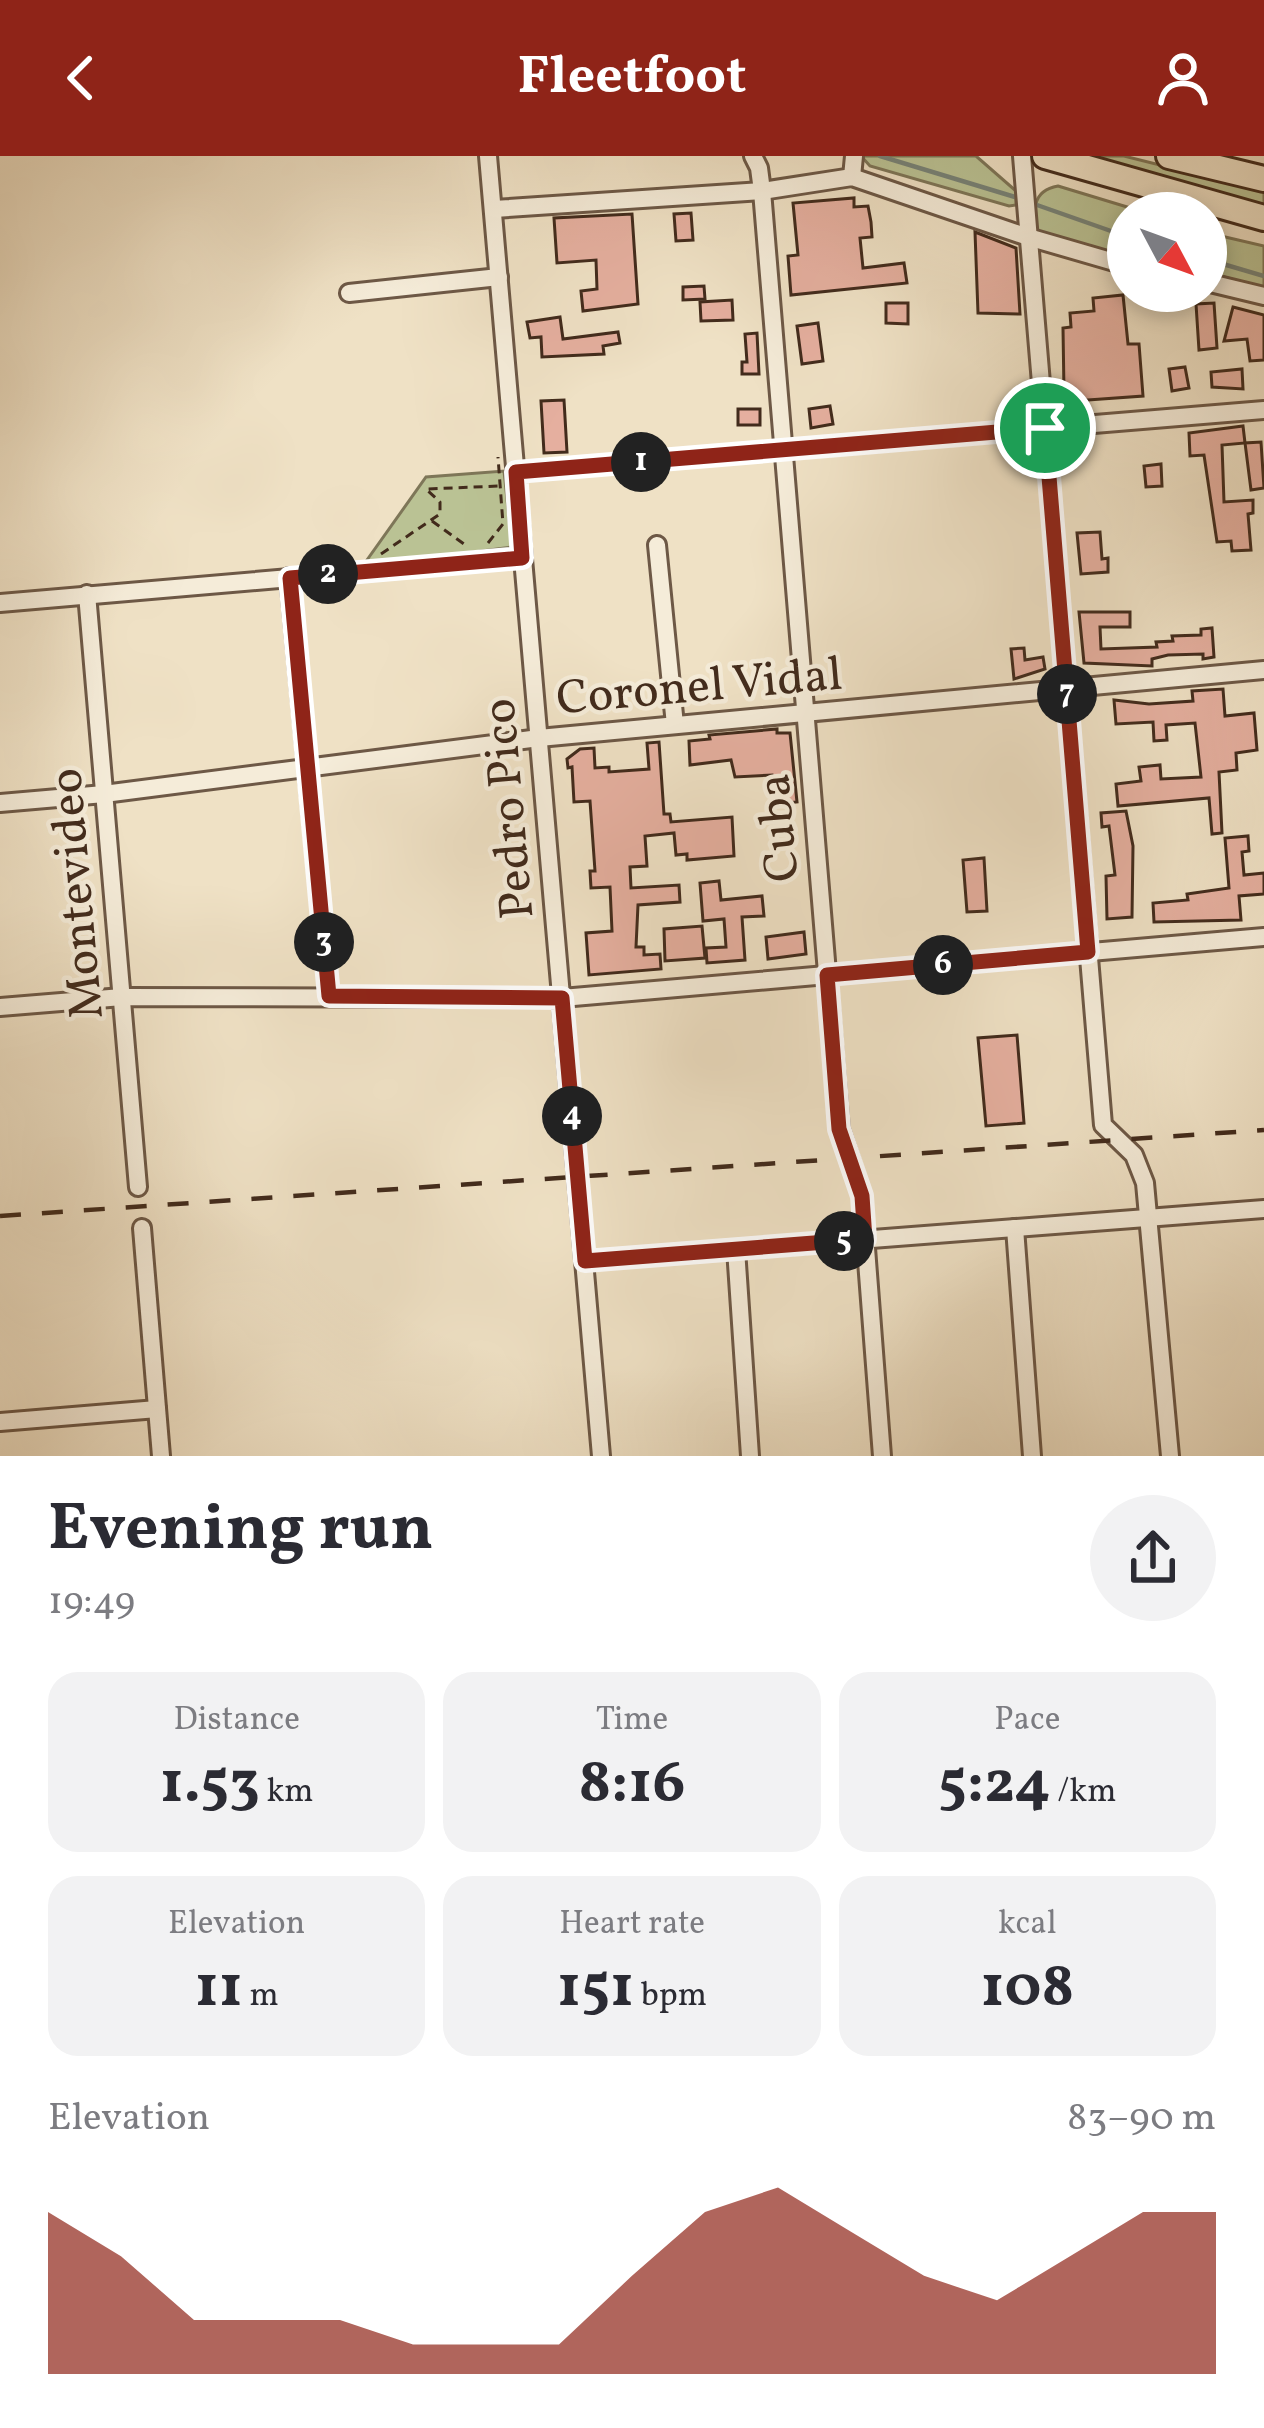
<!DOCTYPE html>
<html lang="en">
<head>
<meta charset="utf-8">
<style>
	:root { --surface:#fff; --page:#f2f2f3; --text:#2b2b33; --muted:#7c7c81; --accent:#8f2418 }
	body { margin:0; font-family:Vollkorn,serif; background:var(--page); color:var(--text); height:100vh; display:flex; flex-direction:column; font-size:45px; white-space:nowrap }
	* { box-sizing:border-box; margin:0 }
	p { font-size:39px; color:var(--muted) }
	.icon { flex:none; width:66px; height:66px; fill:none; stroke:currentColor; stroke-width:2; stroke-linecap:round; stroke-linejoin:round }
	.map { position:relative; height:1300px; overflow:hidden }
	.panel { display:flex; flex-direction:column; background:var(--surface); flex:1 }
	.panel>* { flex:none }
	.needle { width:78px; rotate:131deg }
	.tools { position:absolute; left:1107px; top:36px; display:grid; gap:24px }
	.tools a { display:grid; place-items:center; width:120px; height:120px; border-radius:50%; background:var(--surface); box-shadow:0 6px 18px #0003; font-size:60px }
	.pin { position:absolute; display:grid; place-items:center; width:102px; height:102px; color:#fff; margin:-51px; border:6px solid #fff; border-radius:50%; box-shadow:0 3px 12px #0007 }
	.km { position:absolute; width:60px; height:60px; margin:-30px; border-radius:50%; background:#222; color:#fff; font-size:33px; line-height:60px; text-align:center }
	.round { display:grid; place-items:center; flex:none; width:126px; height:126px; border-radius:63px; background:var(--page) }
	.overview { display:flex; align-items:center; justify-content:space-between; height:204px; padding:0 48px }
	h1 { font-size:66px; font-weight:700; line-height:90px }
	.stats { display:grid; grid-template-columns:repeat(3,1fr); gap:18px; height:204px; padding:12px 48px }
	.stats div { display:grid; align-content:center; border-radius:30px; background:var(--page); text-align:center }
	.stats b { font-size:60px; font-weight:700 }
	.stats small { font-size:33px; font-weight:400 }
	.stats p { font-size:33px }
	.chart { height:336px; padding:24px 48px }
	.chart p { display:flex; justify-content:space-between }
	.chart svg { width:100%; height:216px; margin-top:12px; fill:var(--accent); opacity:.7 }
	header { display:flex; justify-content:space-between; align-items:center; height:156px; padding:0 48px; background:var(--accent); color:#fff; font-size:54px; font-weight:700 }
	.map>svg:first-child { display:block }
</style>
</head>
<body>
<header><svg class="icon" aria-label="back" viewBox="0 0 24 24"><path d="M15 5l-7 7 7 7"/></svg>Fleetfoot<svg class="icon" aria-label="person" viewBox="0 0 24 24"><circle cx="12" cy="8" r="4"/><path d="M4 21q1-7 8-7t8 7"/></svg></header>
<div class="map">
<svg width="1264" height="1300" viewBox="0 0 1264 1300">
	<rect width="100%" height="100%" fill="#efe1c5"/>
	<filter id="stains"><feTurbulence type="fractalNoise" baseFrequency=".00167" numOctaves="4"/><feColorMatrix values="0 0 0 0 .2 0 0 0 0 .09 0 0 0 0 .02 0 0 0 .5 -.17"/></filter>
	<radialGradient id="worn" r=".72"><stop offset=".6" stop-color="#630" stop-opacity="0"/><stop offset="1" stop-color="#630" stop-opacity=".3"/></radialGradient>
	<g fill="#bac294" stroke="#7e7658" stroke-width="3">
		<path d="M861,0H976L1016,35V49L1009,50L870,10Z"/>
		<path d="M1084,0H1124L1264,35V51Z"/>
		<path d="M1058,30L1147,57H1128V101L1038,79C1034,56 1030,35 1058,30Z"/>
		<path d="M1221,80L1264,90V132L1206,116V84Z"/>
		<path d="M504,315L512,391L362,411L426,321Z"/>
	</g>
	<g fill="none" stroke-linecap="round" stroke-linejoin="round">
		<g stroke="#778378" stroke-width="4.5">
			<path d="M880,0L1015,41"/>
			<path d="M1037,49L1128,81"/>
			<path d="M1206,103L1264,120"/>
		</g>
	</g>
	<g fill="#e5af9f" stroke="#422b1c" stroke-width="3">
		<path d="M854,42V51L868,50L871,66L872,81L860,82L863,112L904,107L907,127L791,139L788,100L798,99L793,47Z"/>
		<path d="M691,57L693,84L676,85L674,58Z"/>
		<path d="M632,58L638,148L583,155L581,135L597,133L596,104L557,107L554,62Z"/>
		<path d="M975,76L1016,92L1020,158L978,157Z"/>
		<path d="M704,130L705,143L683,144V131Z"/>
		<path d="M1123,139L1128,188H1139L1143,240L1074,245L1064,236L1063,172L1071,171L1070,157L1094,155L1093,142Z"/>
		<path d="M732,144L733,164L701,165L700,146Z"/>
		<path d="M886,147H908V168L886,167Z"/>
		<path d="M1214,147L1217,192L1199,194L1196,148Z"/>
		<path d="M1233,151L1264,159V204L1250,205L1247,183L1224,185Z"/>
		<path d="M560,161L563,183L618,176L620,187L603,190L604,198L542,201L541,181L530,182L527,166Z"/>
		<path d="M818,167L823,205L802,208L797,170Z"/>
		<path d="M757,177L759,218H742V206H747L745,178Z"/>
		<path d="M1185,211L1189,232L1172,235L1169,213Z"/>
		<path d="M1242,213L1243,233L1212,231L1211,216Z"/>
		<path d="M564,244L567,296L544,297L541,245Z"/>
		<path d="M830,250L833,268L811,272L809,253Z"/>
		<rect x="738" y="253" width="22" height="16"/>
		<path d="M1243,270L1245,287L1222,289L1224,346L1253,344V357L1248,358L1251,394L1232,395L1231,385L1217,386L1204,299L1190,300L1189,277Z"/>
		<path d="M1261,286L1264,332L1251,334L1245,287Z"/>
		<path d="M1161,308L1162,330L1146,331L1144,310Z"/>
		<path d="M1100,376L1102,403L1108,402V416L1081,418L1077,377Z"/>
		<path d="M1079,456H1130V471H1100L1101,493L1157,491L1156,486L1173,485L1172,480L1201,479V473L1212,472L1214,501L1203,503V498L1168,499L1152,503V510L1084,507Z"/>
		<path d="M1024,492L1025,504L1043,501L1045,513L1014,523L1011,493Z"/>
		<path d="M1223,533L1225,560L1254,557L1257,594L1236,597L1237,614L1219,616L1222,677L1212,678L1209,642L1118,650L1116,628L1141,625L1139,611L1160,609L1161,623L1201,621L1195,567L1166,569L1167,584L1154,585L1153,566L1116,568L1114,544L1149,548L1193,545L1192,535Z"/>
		<path d="M777,573V577H790L797,646L774,648L772,619L735,621L731,604L690,609L689,585L710,583L709,579Z"/>
		<path d="M659,586L664,658H670L671,666L732,661L734,700L687,704V698L676,699L674,677L645,680L647,710L630,711L631,732L679,729L680,746L638,749L636,791H644V799L660,798L661,813L589,819L586,777L612,775L610,731L591,732L590,715H595L590,645L574,646L572,611L568,612L567,603L580,593L594,592L595,612L609,611V616L649,613L647,587Z"/>
		<path d="M1126,655L1133,690L1132,761L1107,763L1106,720L1115,719L1109,670L1102,671L1101,657Z"/>
		<path d="M1248,680L1249,695L1242,696L1244,719L1264,717V738L1239,740L1241,764L1154,766L1153,747L1188,744L1187,738L1229,732L1225,682Z"/>
		<path d="M984,702L987,755L967,756L963,704Z"/>
		<path d="M719,725L721,744L762,740L764,760L742,761L745,804L707,807L706,792L726,791L724,763L703,765L700,727Z"/>
		<path d="M702,770L705,802L665,805L664,773Z"/>
		<path d="M804,776L806,798L768,803L766,781Z"/>
		<path d="M1017,879L1024,967L986,970L978,882Z"/>
	</g>
	<g fill="none" stroke-linecap="round" stroke-linejoin="round">
		<g stroke="#6d5846" stroke-width="22">
			<g id="minor">
				<path d="M488,0L601,1300"/>
				<path d="M753,0L759,12L762,35L840,973L862,1040L882,1300"/>
				<path d="M1022,0L1103,969L1134,999L1145,1027L1170,1300"/>
				<path d="M852,21L854,0"/>
				<path d="M494,53L762,35L852,21L1028,81L1128,110"/>
				<path d="M1206,126L1264,140"/>
				<path d="M349,137L499,121"/>
				<path d="M516,316L1264,254"/>
				<path d="M657,389L675,569"/>
				<path d="M289,421L329,840"/>
				<path d="M87,438L138,1031"/>
				<path d="M0,447L522,402"/>
				<path d="M0,647L104,638L539,582L1264,514"/>
				<path d="M0,851L122,841L562,842L1264,781"/>
				<path d="M142,1072L161,1300"/>
				<path d="M1015,1072L1032,1300"/>
				<path d="M736,1093L750,1300"/>
				<path d="M585,1105L1264,1053"/>
				<path d="M0,1266L157,1253"/>
			</g>
		</g>
		<g stroke="#422b1c" stroke-width="30">
			<g id="highway">
				<path d="M1045,0L1264,62"/>
				<path d="M1169,0L1264,23"/>
			</g>
		</g>
		<g stroke="#422b1c" stroke-width="3" stroke-dasharray="9 6" stroke-linecap="butt">
			<path d="M432,365L468,391"/>
			<path d="M488,387L503,368L498,301"/>
			<path d="M381,398L440,358V346L426,333L500,330"/>
		</g>
		<use href="#minor" stroke="#f5ecd9" stroke-width="16"/>
		<use href="#highway" stroke="#efe1c5" stroke-width="24"/>
		<path stroke="#422b1c" stroke-width="4.5" stroke-dasharray="21 21" stroke-linecap="butt" d="M0,1060L1264,974"/>
	</g>
	<g fill="none" stroke-linecap="round" stroke-linejoin="round">
		<g stroke="#fff" stroke-width="24">
			<path id="route" d="M1045,272L1088,796L827,819L839,973L862,1040L865,1083L585,1105L562,842L329,840L290,422L522,402L516,316Z"/>
		</g>
		<use href="#route" stroke="#8f2418" stroke-width="15"/>
	</g>
	<g text-anchor="middle" stroke-width="9" stroke-linejoin="round" paint-order="stroke">
		<g font-size="48" fill="#422b1c" stroke="#f5ecd9">
			<text transform="translate(699 528) rotate(-5)" y="17">Coronel Vidal</text>
			<text transform="translate(506 653) rotate(-95)" y="17">Pedro Pico</text>
			<text transform="translate(776 672) rotate(-95)" y="17">Cuba</text>
			<text transform="translate(74 738) rotate(-95)" y="17">Montevideo</text>
		</g>
	</g>
	<rect width="100%" height="100%" filter="url(#stains)"/>
	<rect width="100%" height="100%" fill="url(#worn)"/>
</svg>
<div class="tools">
<a><svg class="needle" viewBox="-14 -14 28 28"><path d="M0-13l5 13h-10z" fill="#e53935"/><path d="M0 13l5-13h-10z" fill="#7c7c81"/></svg></a>
</div>
<div class="pin" style="left:1045px;top:272px;background:#1e9e55"><svg class="icon" aria-label="arrive" viewBox="0 0 24 24"><path d="M6 21V4h12l-3 4 3 4H6"/></svg></div>
<b class="km" style="left:641px;top:306px">1</b>
<b class="km" style="left:328px;top:418px">2</b>
<b class="km" style="left:324px;top:786px">3</b>
<b class="km" style="left:572px;top:960px">4</b>
<b class="km" style="left:844px;top:1085px">5</b>
<b class="km" style="left:943px;top:809px">6</b>
<b class="km" style="left:1067px;top:538px">7</b>
</div>
<section class="panel">
<div class="overview"><div><h1>Evening run</h1><p>19:49</p></div><a class="round"><svg class="icon" aria-label="share" viewBox="0 0 24 24"><path d="M12 15V3M7 8l5-5 5 5M5 13v7h14v-7"/></svg></a></div>
<div class="stats">
<div><p>Distance</p><b>1.53<small> km</small></b></div>
<div><p>Time</p><b>8:16</b></div>
<div><p>Pace</p><b>5:24<small> /km</small></b></div>
</div>
<div class="stats">
<div><p>Elevation</p><b>11<small> m</small></b></div>
<div><p>Heart rate</p><b>151<small> bpm</small></b></div>
<div><p>kcal</p><b>108</b></div>
</div>
<div class="chart"><p><span>Elevation</span>83–90 m</p>
<svg viewBox="0 0 160 44" preserveAspectRatio="none"><path d="M0 44V11L10 20L20 33L30 33L40 33L50 38L60 38L70 38L80 24L90 11L100 6L110 15L120 24L130 29L140 20L150 11L160 11V44z"/></svg>
</div>
</section>
</body>
</html>
